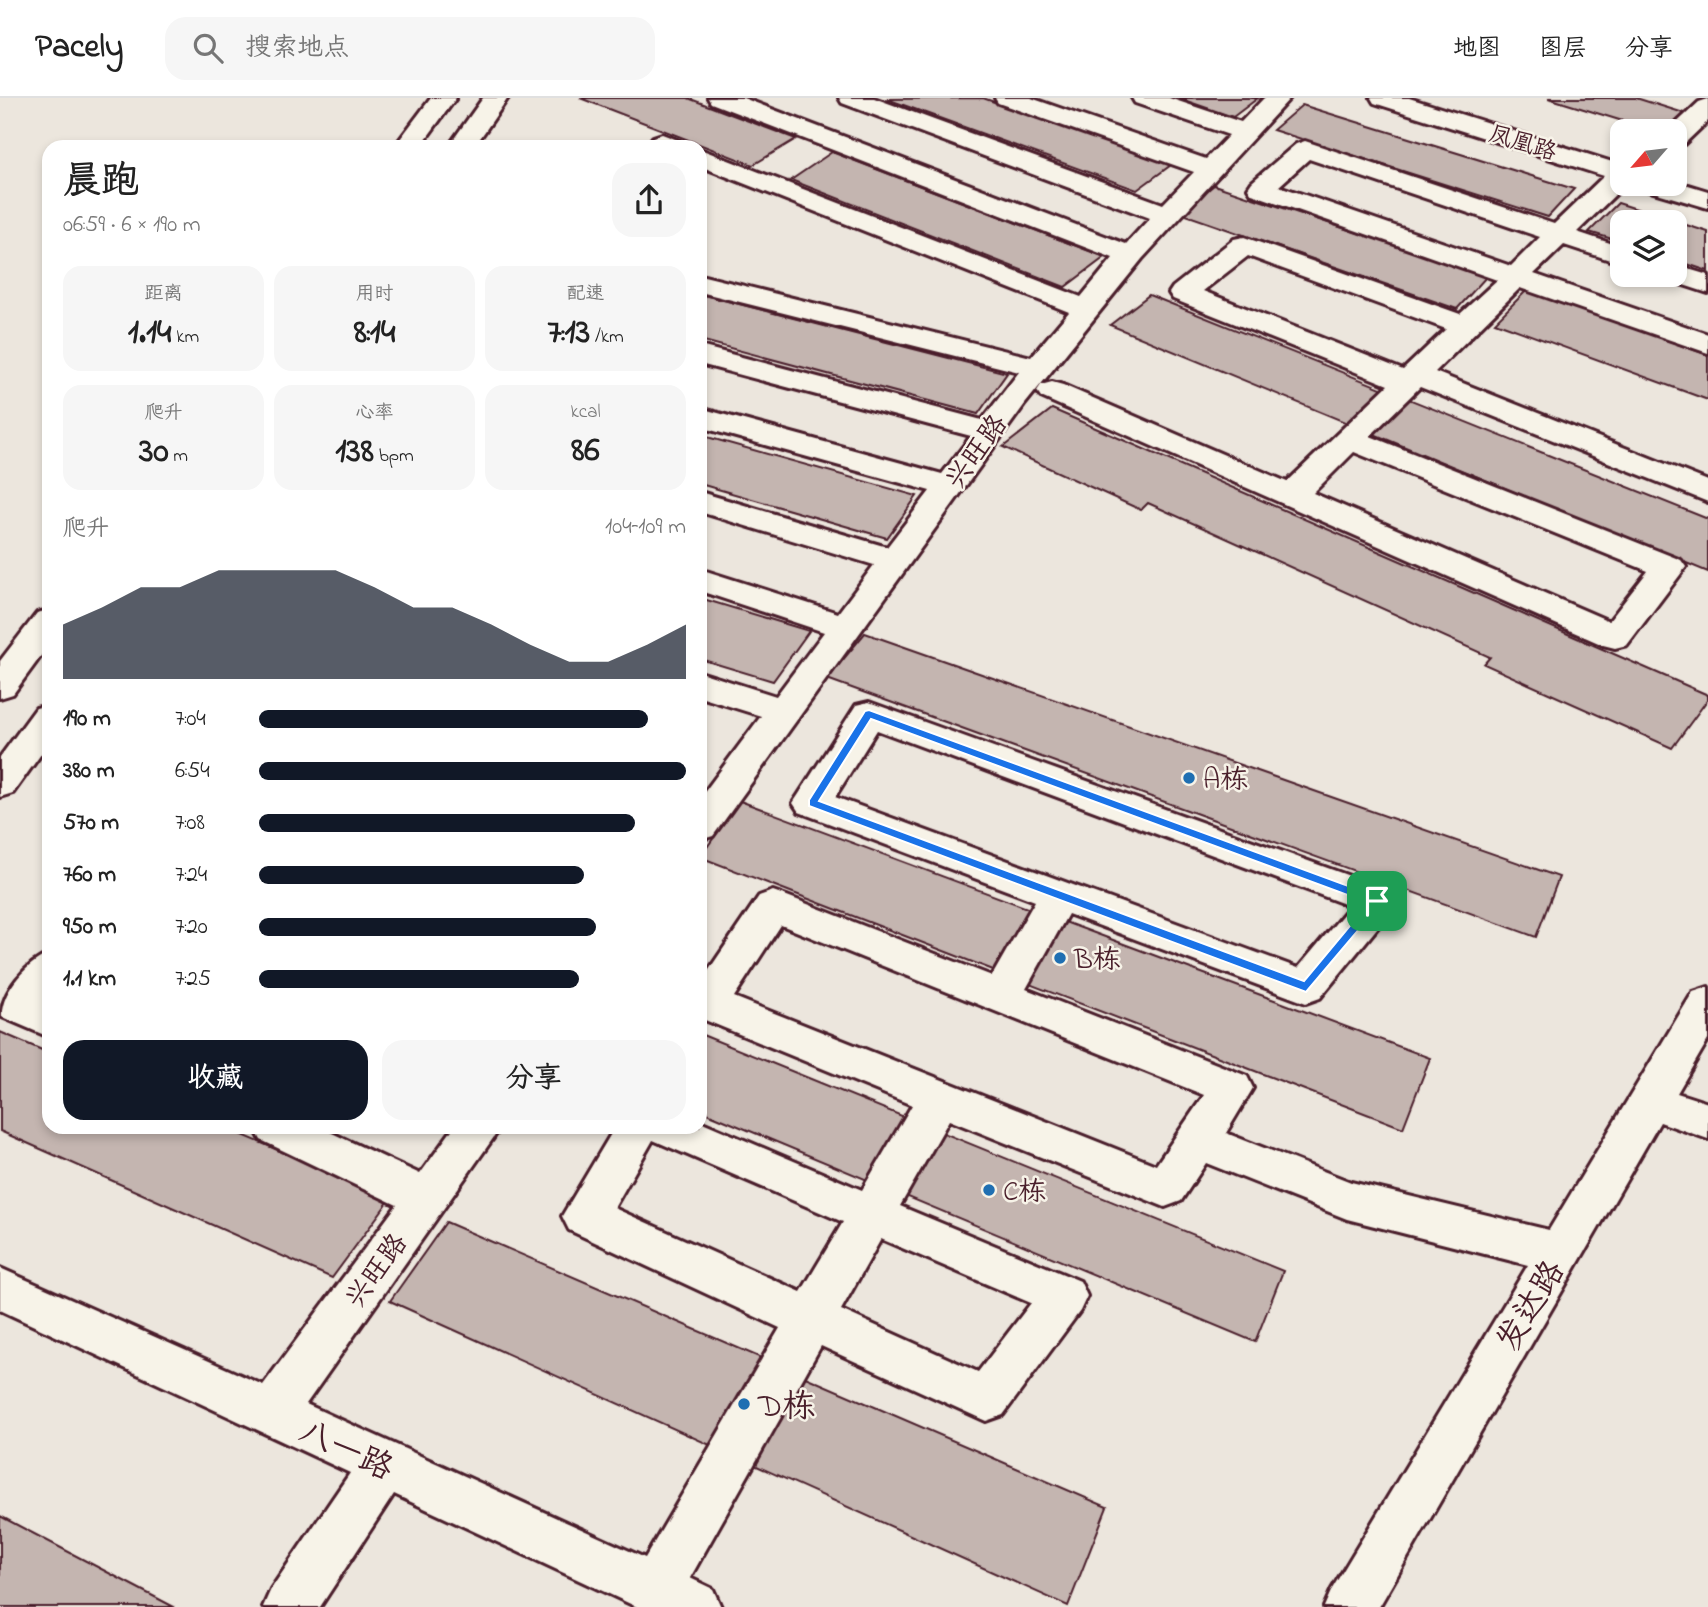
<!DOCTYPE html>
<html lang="zh">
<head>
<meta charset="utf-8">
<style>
	:root { --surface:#fff; --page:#f6f6f6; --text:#222; --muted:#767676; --line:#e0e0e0; --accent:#111827 }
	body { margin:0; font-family:"Indie Flower","LXGW WenKai TC",sans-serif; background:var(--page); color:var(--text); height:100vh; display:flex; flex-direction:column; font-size:26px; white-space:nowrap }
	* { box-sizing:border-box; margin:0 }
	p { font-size:23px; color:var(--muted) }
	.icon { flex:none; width:38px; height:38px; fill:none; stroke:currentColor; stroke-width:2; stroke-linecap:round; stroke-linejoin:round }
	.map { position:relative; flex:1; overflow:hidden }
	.sheet { position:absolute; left:42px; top:42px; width:665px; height:994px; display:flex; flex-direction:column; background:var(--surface); border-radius:21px; box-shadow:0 4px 10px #0003 }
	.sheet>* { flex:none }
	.needle { width:46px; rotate:242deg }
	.tools { position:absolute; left:1610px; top:21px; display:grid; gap:14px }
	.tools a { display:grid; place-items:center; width:77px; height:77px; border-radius:14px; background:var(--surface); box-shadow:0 4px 10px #0003; font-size:35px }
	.pin { position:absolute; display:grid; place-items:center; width:60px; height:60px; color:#fff; margin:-30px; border-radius:14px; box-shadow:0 4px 10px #0006 }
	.round { display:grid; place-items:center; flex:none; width:74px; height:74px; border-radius:21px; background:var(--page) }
	.headline { display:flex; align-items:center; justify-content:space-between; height:119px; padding:0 21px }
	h1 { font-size:38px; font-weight:700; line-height:52px }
	.figures { display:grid; grid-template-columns:repeat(3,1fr); gap:10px; height:119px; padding:7px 21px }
	.figures div { display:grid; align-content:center; border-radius:18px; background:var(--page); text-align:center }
	.figures b { font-size:35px; font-weight:700 }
	.figures small { font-size:19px; font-weight:400 }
	.figures p { font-size:19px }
	.chart { height:196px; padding:14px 21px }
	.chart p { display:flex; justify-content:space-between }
	.chart svg { width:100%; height:126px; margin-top:7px; fill:var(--accent); opacity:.7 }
	.button { display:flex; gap:14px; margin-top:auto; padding:14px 21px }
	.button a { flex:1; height:80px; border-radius:21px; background:var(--accent); color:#fff; font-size:28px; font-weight:700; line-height:80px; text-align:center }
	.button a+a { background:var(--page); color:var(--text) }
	ul { padding:0 21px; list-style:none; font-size:23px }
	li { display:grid; grid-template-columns:112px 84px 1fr; align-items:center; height:52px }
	li i { height:18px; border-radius:9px; background:var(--accent) }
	header { display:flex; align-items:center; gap:42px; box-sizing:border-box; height:98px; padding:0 35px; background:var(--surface); border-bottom:2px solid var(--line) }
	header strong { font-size:33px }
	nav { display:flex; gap:38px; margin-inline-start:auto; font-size:24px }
	.search { width:490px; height:63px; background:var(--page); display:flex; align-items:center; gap:18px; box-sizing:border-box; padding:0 24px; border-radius:21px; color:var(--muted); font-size:26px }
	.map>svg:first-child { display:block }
</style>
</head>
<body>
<header>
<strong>Pacely</strong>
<div class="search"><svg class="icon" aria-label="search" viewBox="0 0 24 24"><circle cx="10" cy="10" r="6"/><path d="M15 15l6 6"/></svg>搜索地点</div>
<nav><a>地图</a><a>图层</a><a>分享</a></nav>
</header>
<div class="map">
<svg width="1708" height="1509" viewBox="0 0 1708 1509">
	<rect width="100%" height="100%" fill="#ece6dd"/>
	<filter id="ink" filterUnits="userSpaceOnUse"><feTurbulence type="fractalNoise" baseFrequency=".0143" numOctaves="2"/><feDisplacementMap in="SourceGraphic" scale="14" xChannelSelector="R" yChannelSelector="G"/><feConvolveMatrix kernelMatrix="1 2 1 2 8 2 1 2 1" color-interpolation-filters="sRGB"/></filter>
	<g filter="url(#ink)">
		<g fill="#c4b5b0" stroke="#4a1f2b" stroke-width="2">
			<path d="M580,0H688L796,41L753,67Z"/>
			<path d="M983,0L1171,67L1137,92L887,1Z"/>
			<path d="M1178,0H1258L1233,19Z"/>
			<path d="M1548,0H1636L1687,16L1669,33H1655Z"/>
			<path d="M1302,7L1574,91L1548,119L1273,32Z"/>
			<path d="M832,54L1105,159L1065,189L791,82Z"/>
			<path d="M1214,87L1487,178L1457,211L1180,115Z"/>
			<path d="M1618,105L1708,134V173L1675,162V124H1622V144L1589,134Z"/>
			<path d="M1527,192L1708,257V302L1495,224Z"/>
			<path d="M700,196L1007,275L978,316L700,242Z"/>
			<path d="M1149,197L1708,421V474L1110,227Z"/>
			<path d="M1052,311L1708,597V601L1672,650L1484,566L1490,559L1148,405L1141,412L1003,349Z"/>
			<path d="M700,337L917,398L887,440L700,386Z"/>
			<path d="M700,500L809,533L773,583L700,561Z"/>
			<path d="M865,535L1559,779L1536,839L827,581Z"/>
			<path d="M740,703L1430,960L1403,1030L700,759Z"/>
			<path d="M0,934L49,955V1029H224L391,1100L332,1180L0,1033Z"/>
			<path d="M700,936L1283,1173L1255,1244L700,1012Z"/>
			<path d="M446,1124L1107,1409L1068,1508L390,1203Z"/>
			<path d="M0,1418L174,1509H0Z"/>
		</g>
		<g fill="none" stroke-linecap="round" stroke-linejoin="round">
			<g stroke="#4a1f2b" stroke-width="6">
				<g id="minor">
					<path d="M708,0H743L1126,146L1150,120L842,5L839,0H874L1163,106L1194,74L998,5L995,0H1031L1206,61L1229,37L1135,5L1132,0H1169L1241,24L1264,0H1290L1142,161L1025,306L713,738L700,742V700L761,618L700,599V574L776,598L824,534L700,493V471L838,515L874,467L700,414V394L887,449L930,393L700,329V310L942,376L971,338L700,266V248L982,322L1019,274L700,194V177L1031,259L1069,214L700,68V51L1081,199L1113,160L711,5Z"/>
					<path d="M1371,0H1409L1622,67V86H1626L1577,134L1622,149V166L1564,147L1534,176L1708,236V255L1520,190L1435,274L1708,383V404L1420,289L1370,338L1681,462L1686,469L1627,547L1615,550L1603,547L1041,299L1037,293L1041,287L1052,284L1063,287L1287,384L1388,287L1173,201L1169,195L1173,189L1234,141L1244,139L1460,216L1497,182L1252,96L1248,90L1252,84L1296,46L1305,43L1554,126L1604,78L1374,5ZM1309,61L1540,139L1511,168L1279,88ZM1248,158L1446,231L1403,272L1203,193ZM1354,354L1648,473L1609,523L1313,395Z"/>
					<path d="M1708,1V23L1684,46L1675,49V33H1668L1699,4Z"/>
					<path d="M662,36L683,44L687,49H646L653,39Z"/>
					<path d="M1675,83L1708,93V110L1647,92L1643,86H1675Z"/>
					<path d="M1675,167L1708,177V195L1665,181L1662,177H1675Z"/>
					<path d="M869,604L1391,793L1397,803L1391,813L1320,900L1306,905L1068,816L1026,891L1247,978L1253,990L1226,1035L1351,1084L1549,1132L1693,894L1708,889V942L1677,995L1708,1005V1041L1660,1024L1379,1509H1324L1332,1491L1528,1167L1347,1121L1206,1065L1181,1103L1165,1109L949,1022L900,1108L1080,1183L1087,1198L1080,1213L1003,1317L986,1323L821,1248L690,1480L713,1491L721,1509H637L394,1396L320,1509H263L271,1491L350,1375L0,1212V1170L263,1287L397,1107L261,1042L254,1029H319L420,1076L454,1029H501L306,1306L645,1460L780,1230L569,1132L562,1118L615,1029H700V1023L862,1092L912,1007L700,920V885L759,798L773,793L787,798L992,878L1035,803L799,714L793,705L799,696L856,607ZM877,632L1350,808L1298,870L835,699ZM781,827L1204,997L1156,1067L734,899ZM653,1042L843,1124L801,1194L614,1110ZM881,1141L1031,1205L978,1274L841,1212Z"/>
					<path d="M49,856V900L46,903L49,905V939L2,919C0,895 28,863 49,856Z"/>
				</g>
			</g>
			<g stroke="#4a1f2b" stroke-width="6">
				<g id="major">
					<path d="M431,0H456L420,49H394Z"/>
					<path d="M483,0H508L474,49H448Z"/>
					<path d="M49,512V547L13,596L0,600V563L37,515Z"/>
					<path d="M49,607V645L13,695L0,699V659L36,610Z"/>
				</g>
			</g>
			<use href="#minor" fill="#f7f3e8" fill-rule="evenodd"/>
			<use href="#major" fill="#f7f3e8" fill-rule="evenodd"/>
		</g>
	</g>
	<path fill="#1a73e8" stroke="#fff" stroke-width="2" fill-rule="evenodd" d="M869,612L1381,800L1383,803L1306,894L809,708V702L865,613ZM871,621L1369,805L1304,883L819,703Z"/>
	<g fill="#1f6fb2" stroke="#f7f3e8" stroke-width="2.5">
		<circle cx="1189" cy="680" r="7"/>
		<circle cx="1060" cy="860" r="7"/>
		<circle cx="989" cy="1092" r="7"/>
		<circle cx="744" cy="1306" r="7"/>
	</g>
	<g text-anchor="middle" stroke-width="5" stroke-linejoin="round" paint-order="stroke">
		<g font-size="23" fill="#4a1f2b" stroke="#f7f3e8">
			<text transform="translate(1523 44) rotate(17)" y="8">凤凰路</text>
		</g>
		<g font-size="28" fill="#4a1f2b" stroke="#f7f3e8">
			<text transform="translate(975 353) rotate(-54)" y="10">兴旺路</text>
			<text transform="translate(375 1172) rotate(-54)" y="10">兴旺路</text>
		</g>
		<g font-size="28" fill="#4a1f2b" stroke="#f7f3e8" text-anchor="start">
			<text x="1203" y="690">A栋</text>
			<text x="1074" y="870">B栋</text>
			<text x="1003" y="1102">C栋</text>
		</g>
		<g font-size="33" fill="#4a1f2b" stroke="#f7f3e8">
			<text transform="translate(1529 1207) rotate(-59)" y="12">发达路</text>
			<text transform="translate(347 1350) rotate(25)" y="12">八一路</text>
		</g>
		<g font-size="33" fill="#4a1f2b" stroke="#f7f3e8" text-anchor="start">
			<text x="758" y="1318">D栋</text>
		</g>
	</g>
</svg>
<div class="tools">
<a><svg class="needle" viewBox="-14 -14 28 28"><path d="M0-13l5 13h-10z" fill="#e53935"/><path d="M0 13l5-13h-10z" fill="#767676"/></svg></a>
<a><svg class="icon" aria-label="layers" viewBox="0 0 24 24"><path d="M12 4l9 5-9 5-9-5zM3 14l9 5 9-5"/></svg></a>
</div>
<div class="pin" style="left:1377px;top:803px;background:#1e9e55"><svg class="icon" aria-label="arrive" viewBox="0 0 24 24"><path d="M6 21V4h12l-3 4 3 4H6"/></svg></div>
<section class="sheet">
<div class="headline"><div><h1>晨跑</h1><p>06:59 · 6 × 190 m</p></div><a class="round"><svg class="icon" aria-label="share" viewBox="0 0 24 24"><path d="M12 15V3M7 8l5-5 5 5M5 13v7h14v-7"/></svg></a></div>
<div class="figures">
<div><p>距离</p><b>1.14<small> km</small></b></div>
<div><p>用时</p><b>8:14</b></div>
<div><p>配速</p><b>7:13<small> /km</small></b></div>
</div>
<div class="figures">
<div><p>爬升</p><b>30<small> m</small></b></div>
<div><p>心率</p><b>138<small> bpm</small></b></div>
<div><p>kcal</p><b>86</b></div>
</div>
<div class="chart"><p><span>爬升</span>104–109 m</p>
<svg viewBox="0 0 160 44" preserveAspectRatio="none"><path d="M0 44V25L10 19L20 12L30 12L40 6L50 6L60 6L70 6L80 12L90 19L100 19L110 25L120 32L130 38L140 38L150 32L160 25V44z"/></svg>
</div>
<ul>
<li><b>190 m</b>7:04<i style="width:91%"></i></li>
<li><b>380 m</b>6:54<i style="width:100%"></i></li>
<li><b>570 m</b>7:08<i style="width:88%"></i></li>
<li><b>760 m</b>7:24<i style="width:76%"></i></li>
<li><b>950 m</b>7:20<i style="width:79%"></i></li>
<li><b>1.1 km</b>7:25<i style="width:75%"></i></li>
</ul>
<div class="button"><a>收藏</a><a>分享</a></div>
</section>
</div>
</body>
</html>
